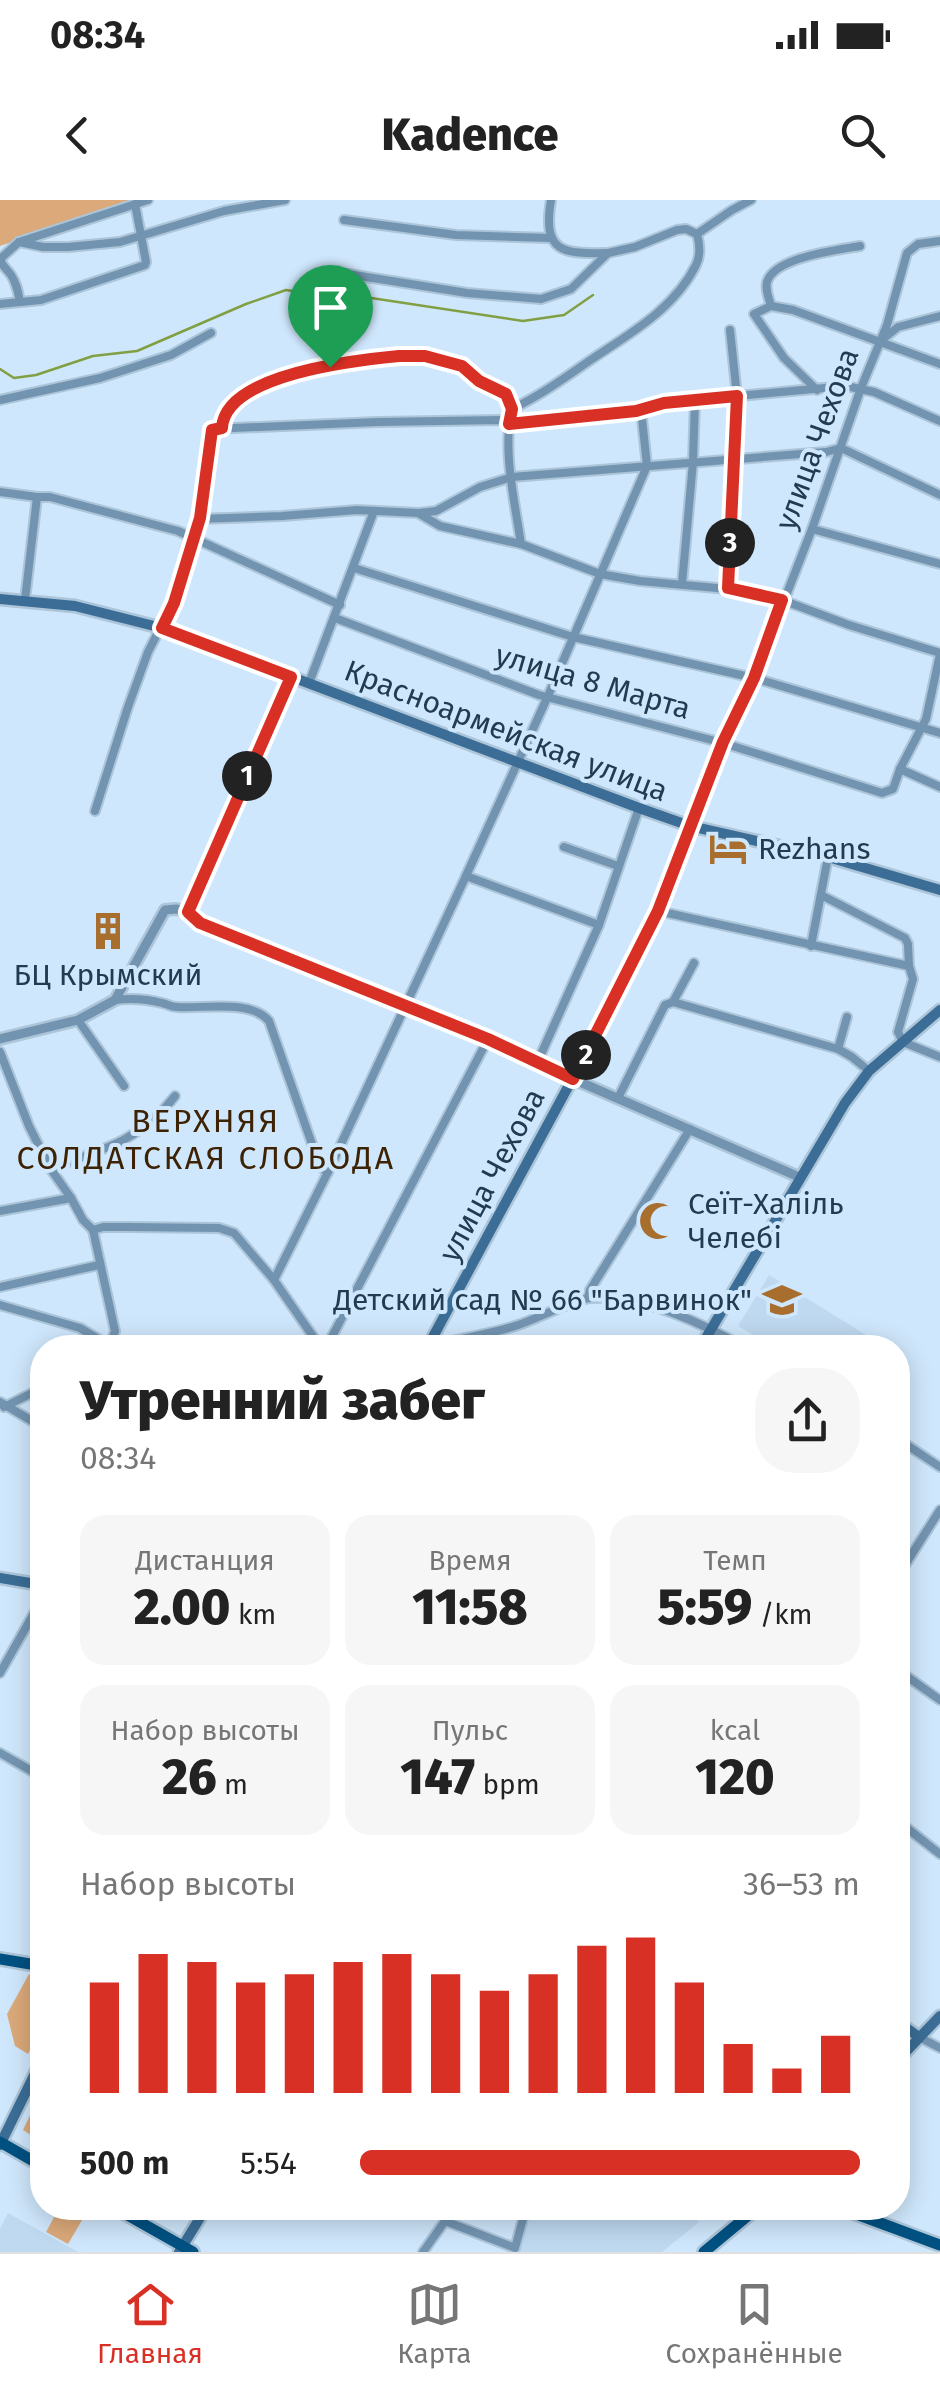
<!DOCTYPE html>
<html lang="ru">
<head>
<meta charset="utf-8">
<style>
	:root { --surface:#fff; --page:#f6f6f6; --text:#222; --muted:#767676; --line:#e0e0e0; --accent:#d93025 }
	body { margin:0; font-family:"Fira Sans",sans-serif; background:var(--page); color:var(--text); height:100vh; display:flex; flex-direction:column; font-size:38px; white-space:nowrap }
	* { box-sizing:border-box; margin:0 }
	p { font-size:32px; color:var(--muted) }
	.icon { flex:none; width:55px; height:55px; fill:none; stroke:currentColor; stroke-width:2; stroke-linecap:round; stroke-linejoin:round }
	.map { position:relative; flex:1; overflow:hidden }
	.panel { position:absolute; left:30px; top:1135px; width:880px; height:885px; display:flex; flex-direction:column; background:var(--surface); border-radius:40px; box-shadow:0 5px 25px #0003 }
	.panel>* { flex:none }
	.pin { position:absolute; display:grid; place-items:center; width:85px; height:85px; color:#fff; margin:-102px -42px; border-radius:50% 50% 50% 0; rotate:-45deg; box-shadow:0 0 10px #0007 }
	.pin .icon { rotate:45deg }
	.km { position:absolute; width:50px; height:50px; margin:-25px; border-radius:50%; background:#222; color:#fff; font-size:28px; line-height:50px; text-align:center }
	.round { display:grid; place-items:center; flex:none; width:105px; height:105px; border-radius:40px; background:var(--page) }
	.summary { display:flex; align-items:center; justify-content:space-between; height:170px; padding:0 50px }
	h1 { font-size:55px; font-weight:800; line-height:75px }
	.stats { display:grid; grid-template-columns:repeat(3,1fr); gap:15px; height:170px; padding:10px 50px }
	.stats div { display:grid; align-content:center; border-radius:25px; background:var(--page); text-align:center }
	.stats b { font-size:50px; font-weight:800 }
	.stats small { font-size:28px; font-weight:400 }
	.stats p { font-size:28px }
	.chart { height:280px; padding:20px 50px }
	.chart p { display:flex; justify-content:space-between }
	.chart svg { width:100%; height:180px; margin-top:10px; stroke:var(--accent); stroke-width:6 }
	ul { padding:0 50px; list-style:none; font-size:32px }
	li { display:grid; grid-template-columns:160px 120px 1fr; align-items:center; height:75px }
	li i { height:25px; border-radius:12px; background:var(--accent) }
	.status { display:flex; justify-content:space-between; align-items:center; height:70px; padding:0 50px; background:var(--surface); direction:ltr }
	.status svg { height:28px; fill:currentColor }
	header { display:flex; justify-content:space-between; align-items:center; height:130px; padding:0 50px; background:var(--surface); font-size:45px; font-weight:800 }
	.tab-bar { display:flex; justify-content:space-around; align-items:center; height:140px; border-top:2px solid var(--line); background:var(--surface); font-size:28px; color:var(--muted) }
	.tab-bar a { display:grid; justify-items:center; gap:5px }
	.tab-bar .active { color:var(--accent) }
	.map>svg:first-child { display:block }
</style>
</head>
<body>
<div class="status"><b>08:34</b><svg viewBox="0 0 49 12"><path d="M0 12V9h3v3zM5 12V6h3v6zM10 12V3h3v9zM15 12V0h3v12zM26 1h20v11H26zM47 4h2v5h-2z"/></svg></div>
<header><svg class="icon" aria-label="back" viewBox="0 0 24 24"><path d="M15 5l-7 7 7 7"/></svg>Kadence<svg class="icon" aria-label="search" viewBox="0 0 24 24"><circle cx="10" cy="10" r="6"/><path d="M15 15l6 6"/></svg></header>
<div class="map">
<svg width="940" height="2052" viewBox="0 0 940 2052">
	<rect width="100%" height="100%" fill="#cfe7fc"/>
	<g fill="#bfd9f0">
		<path d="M769,1075L871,1138L868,1147H774L738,1126Z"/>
		<path d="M529,2008H646L662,2011L665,2008H682L699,2022L662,2052H518Z"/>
		<path d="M8,2013L78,2052H0V2029Z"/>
	</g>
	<g fill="#dba97a">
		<path d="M0,0H133L0,46Z"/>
		<path d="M29,1774L42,1778V1826L28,1854L15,1846L7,1814Z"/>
		<path d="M42,1890V1942L23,1930Z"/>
		<path d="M59,2008H84L88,2010L68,2044L46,2032Z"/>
	</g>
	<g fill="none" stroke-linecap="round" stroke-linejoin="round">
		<path stroke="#819f43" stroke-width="2.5" d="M0,169L14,178L36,175L93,156L137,151L246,104L286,90L312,94L358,96L523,121L564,115L593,95"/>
		<g stroke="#acc5d9" stroke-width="12">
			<g id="minor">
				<path d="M551,0C542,53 563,54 608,53"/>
				<path d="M344,20L456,35L551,38"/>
				<path d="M19,42L43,47H68L120,42L224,11L285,0"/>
				<path d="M0,58C2,67 6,68 11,75C17,84 18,92 20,102"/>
				<path d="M0,59L19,42L148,0"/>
				<path d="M348,74L467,93L541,99L571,89L608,53L635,47L677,30L686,29L697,34L732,10L751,0"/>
				<path d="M0,104L41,100L145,65L146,62L135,4"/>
				<path d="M771,106C769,98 765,91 767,82C774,57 838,50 860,46"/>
				<path d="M883,139L898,127L940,116"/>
				<path d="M817,190L784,158L754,114L771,106L793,110L940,164"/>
				<path d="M0,200L100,178L171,155L211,133"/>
				<path d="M222,228L226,211L249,192L286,174L399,156H425L462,166L479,181L506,194L512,209"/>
				<path d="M0,292L37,297H50L178,331L340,405"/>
				<path d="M419,313L436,311L480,287L512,277L826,252L841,248L940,295"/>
				<path d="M199,319L282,316L357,310L418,313L440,326L521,344L600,374L640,381L728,389L782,400L849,425L940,453"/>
				<path d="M812,329L940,364"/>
				<path d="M521,344C515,303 502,249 512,209C541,195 566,177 592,159C631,133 675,108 696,65C701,55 700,45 697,34"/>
				<path d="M354,368L573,437L754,478L940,533"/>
				<path d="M682,384L693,262L695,200"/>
				<path d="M728,389L737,196L730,130"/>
				<path d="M25,400L37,297"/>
				<path d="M335,418L539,495L723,543L882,593L893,589L900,569L926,519L940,454"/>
				<path d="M309,483L374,311"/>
				<path d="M900,569L940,587"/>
				<path d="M95,611L128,507L148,452L173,403L199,319L211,229L378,222L501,220L509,224L636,211L663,203L695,200L846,186L874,192L940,221"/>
				<path d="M690,626L723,543L754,478L812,329L861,188L887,125L907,53L918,44L940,41"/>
				<path d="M564,647L618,666"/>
				<path d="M466,676L599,725"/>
				<path d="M821,695L905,738L908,744L909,766L913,779L898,832L903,842L940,857"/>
				<path d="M658,711L909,766"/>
				<path d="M811,746L828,657"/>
				<path d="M115,800C130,798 147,799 162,803C171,805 169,807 177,807C203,809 251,799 269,821L320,967L328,972"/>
				<path d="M673,802L838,849L852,857L869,871"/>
				<path d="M78,820L124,886"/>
				<path d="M838,849L847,817"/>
				<path d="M0,852L29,926L50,968L71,998L83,1020L93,1030"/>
				<path d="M538,861L599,725L639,608"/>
				<path d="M618,898L665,805L673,802L694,763"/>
				<path d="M50,968C100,951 142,940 175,896"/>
				<path d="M0,1011L71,998"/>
				<path d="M93,1030L103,1027H128L219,1028L234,1033L274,1080L321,1148"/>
				<path d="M93,1030L115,1131L112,1140L104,1148"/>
				<path d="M274,1080L328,972L465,678L548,496L647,266L641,209"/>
				<path d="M0,1087L99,1065"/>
				<path d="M588,1098L590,1090L690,929"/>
				<path d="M0,1105L80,1128L113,1148"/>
				<path d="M428,1146C458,1139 489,1135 518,1125C537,1119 575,1099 591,1098C640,1094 703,1123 745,1148"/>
				<path d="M326,1148L488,839"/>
				<path d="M0,1202L42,1227"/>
				<path d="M4,1207L42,1188"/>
				<path d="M898,1239L940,1267"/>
				<path d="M898,1376L940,1310"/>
				<path d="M898,1470L940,1500"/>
				<path d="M0,1473L42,1399"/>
				<path d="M0,1553L42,1577"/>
				<path d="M898,1621L940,1654"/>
				<path d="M919,1837L940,1848"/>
				<path d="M423,2052L445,2021L515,2048L526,2008"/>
			</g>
		</g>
		<g stroke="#acc5d9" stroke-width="14">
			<g id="tertiary">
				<path d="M189,712L199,723L488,839L573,879L799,977"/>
				<path d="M189,712L291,477"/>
				<path d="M0,839L78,820L115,800L165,710L176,709L189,712"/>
			</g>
		</g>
		<g stroke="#acc5d9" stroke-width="15">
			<g id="secondary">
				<path d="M0,399L75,406L162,428L639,608L690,626L828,657L940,690"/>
				<path d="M427,1148L616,798L658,711L690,626"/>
				<path d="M700,1148L845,903L869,871L940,810"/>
				<path d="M0,1378L42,1385"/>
				<path d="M898,1822L919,1837"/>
				<path d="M898,1860L940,1816"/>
				<path d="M0,1945L42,1859"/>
				<path d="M179,2052L206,2008"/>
			</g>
		</g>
		<g stroke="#acc5d9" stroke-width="16">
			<g id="primary">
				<path d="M0,1759L42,1766"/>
				<path d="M0,1942L42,1966"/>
				<path d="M115,2008L193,2052"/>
				<path d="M840,2008L940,2045"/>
				<path d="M704,2052L757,2008"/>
			</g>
		</g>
		<use href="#minor" stroke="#7394b1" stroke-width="8"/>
		<use href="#tertiary" stroke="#7394b1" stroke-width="9"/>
		<use href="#secondary" stroke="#3b6d96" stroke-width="10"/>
		<use href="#primary" stroke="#005182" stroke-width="11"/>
	</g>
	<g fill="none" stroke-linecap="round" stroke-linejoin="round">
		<g stroke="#fff" stroke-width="20">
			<path id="route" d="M399,156H425L462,166L479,181L506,194L512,209L509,224L636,211L664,203L737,196L728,388L782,400L754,478L723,542L658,711L573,879L488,839L200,723L188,712L291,477L162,428L174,403L200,318L212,230L222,228C225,174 357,160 399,156Z"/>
		</g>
		<use href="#route" stroke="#d93025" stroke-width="12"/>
	</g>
	<defs>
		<g id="hotel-bare" transform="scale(3)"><path d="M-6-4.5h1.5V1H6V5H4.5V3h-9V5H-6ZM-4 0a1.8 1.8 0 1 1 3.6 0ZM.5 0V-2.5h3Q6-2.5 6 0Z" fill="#a86e2e" stroke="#cfe7fc" stroke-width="2.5" paint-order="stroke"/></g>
		<g id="building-bare" transform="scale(3)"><path d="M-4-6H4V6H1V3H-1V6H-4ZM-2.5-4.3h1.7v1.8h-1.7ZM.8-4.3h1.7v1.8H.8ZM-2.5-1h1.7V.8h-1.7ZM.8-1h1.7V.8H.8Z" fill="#a86e2e" stroke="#cfe7fc" stroke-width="2.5" paint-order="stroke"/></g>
		<g id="mosque-bare" transform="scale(3)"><path d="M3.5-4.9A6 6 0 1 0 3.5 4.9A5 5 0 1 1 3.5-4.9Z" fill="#a86e2e" stroke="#cfe7fc" stroke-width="2.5" paint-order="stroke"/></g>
		<g id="school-bare" transform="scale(3)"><path d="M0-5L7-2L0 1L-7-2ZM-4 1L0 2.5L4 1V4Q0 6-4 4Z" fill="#a86e2e" stroke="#cfe7fc" stroke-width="2.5" paint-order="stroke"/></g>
	</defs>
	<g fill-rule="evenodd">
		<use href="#hotel-bare" x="728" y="649"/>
		<use href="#building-bare" x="108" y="731"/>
		<use href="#mosque-bare" x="658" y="1021"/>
		<use href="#school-bare" x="782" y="1100"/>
	</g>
	<g text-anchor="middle" stroke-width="8" stroke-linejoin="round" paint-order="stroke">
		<g font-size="30" fill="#223b4f" stroke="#cfe7fc">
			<text transform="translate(817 239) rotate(-70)" y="10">улица Чехова</text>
			<text transform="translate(593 482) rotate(16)" y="10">улица 8 Марта</text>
			<text transform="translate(506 531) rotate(21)" y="10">Красноармейская улица</text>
			<text transform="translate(492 975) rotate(-62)" y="10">улица Чехова</text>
		</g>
		<g font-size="30" fill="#223b4f" stroke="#cfe7fc" text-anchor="start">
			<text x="758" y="659">Rezhans</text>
			<text x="108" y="785" text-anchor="middle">БЦ Крымский</text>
			<text x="688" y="1014">Сеїт-Халіль<tspan x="688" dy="34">Челебі</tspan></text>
			<text x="752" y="1110" text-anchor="end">Детский сад № 66 "Барвинок"</text>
		</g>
		<g font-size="32" letter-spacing="2.5" fill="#3d2203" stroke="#cfe7fc">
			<text x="206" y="932">ВЕРХНЯЯ<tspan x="206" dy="37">СОЛДАТСКАЯ СЛОБОДА</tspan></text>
		</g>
	</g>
</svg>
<div class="pin" style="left:330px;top:167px;background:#1e9e55"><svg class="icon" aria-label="arrive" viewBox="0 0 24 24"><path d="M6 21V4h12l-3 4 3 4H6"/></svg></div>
<b class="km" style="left:247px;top:576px">1</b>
<b class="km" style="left:586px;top:855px">2</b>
<b class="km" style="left:730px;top:343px">3</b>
<section class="panel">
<div class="summary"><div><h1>Утренний забег</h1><p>08:34</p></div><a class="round"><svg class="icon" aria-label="share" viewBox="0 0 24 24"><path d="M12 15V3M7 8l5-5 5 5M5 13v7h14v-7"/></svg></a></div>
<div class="stats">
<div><p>Дистанция</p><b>2.00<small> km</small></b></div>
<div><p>Время</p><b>11:58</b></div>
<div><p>Темп</p><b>5:59<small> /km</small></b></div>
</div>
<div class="stats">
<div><p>Набор высоты</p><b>26<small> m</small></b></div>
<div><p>Пульс</p><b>147<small> bpm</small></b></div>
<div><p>kcal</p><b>120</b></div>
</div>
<div class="chart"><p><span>Набор высоты</span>36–53 m</p>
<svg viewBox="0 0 160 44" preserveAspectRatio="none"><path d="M5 44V17M15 44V10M25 44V12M35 44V17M45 44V15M55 44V12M65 44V10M75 44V15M85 44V19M95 44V15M105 44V8M115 44V6M125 44V17M135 44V32M145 44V38M155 44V30"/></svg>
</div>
<ul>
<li><b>500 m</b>5:54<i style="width:100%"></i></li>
</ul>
</section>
</div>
<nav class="tab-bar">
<a class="active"><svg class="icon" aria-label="home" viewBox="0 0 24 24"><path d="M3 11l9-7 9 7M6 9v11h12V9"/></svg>Главная</a>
<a><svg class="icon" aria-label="map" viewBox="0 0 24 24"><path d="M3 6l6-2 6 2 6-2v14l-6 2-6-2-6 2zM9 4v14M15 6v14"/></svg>Карта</a>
<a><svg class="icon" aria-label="saved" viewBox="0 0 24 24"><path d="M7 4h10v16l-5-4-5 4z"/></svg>Сохранённые</a>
</nav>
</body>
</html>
